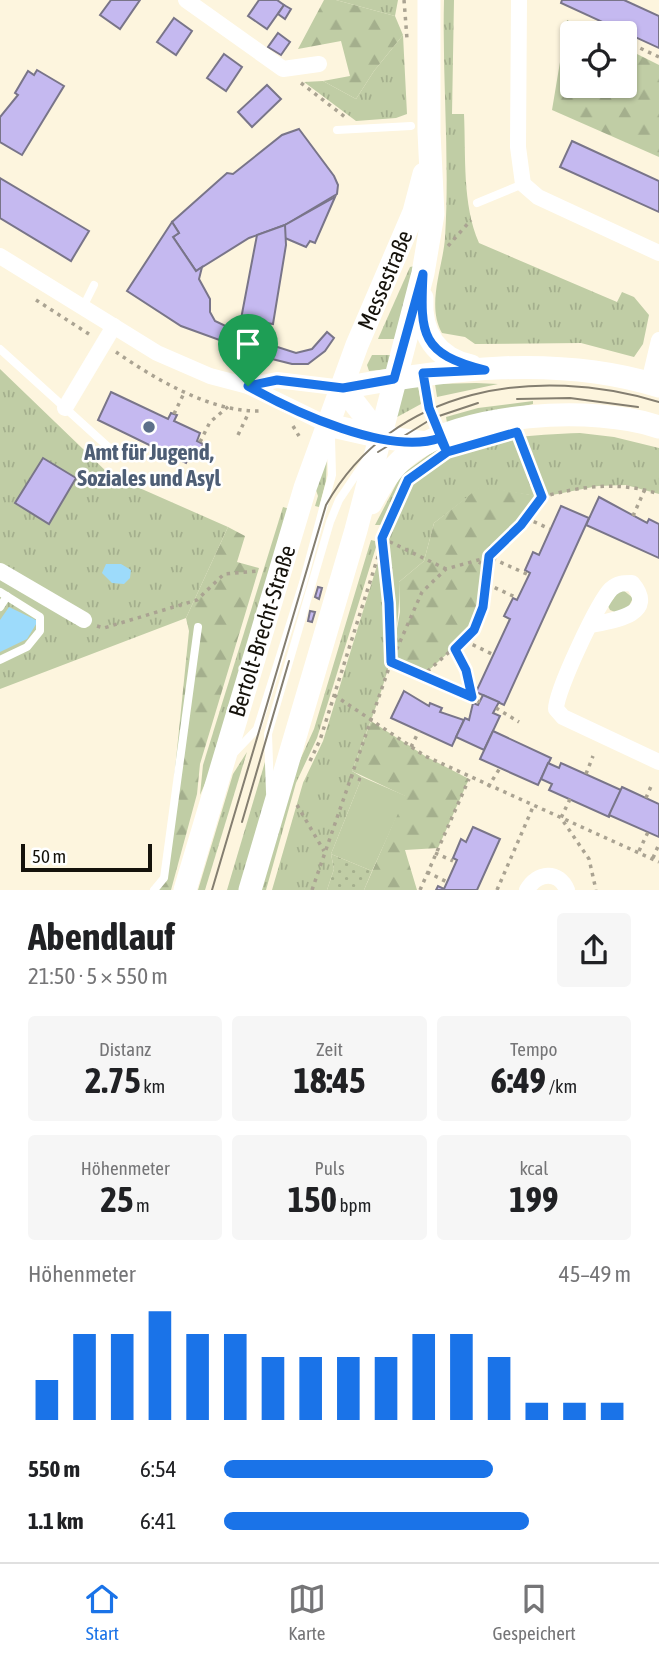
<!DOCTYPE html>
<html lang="de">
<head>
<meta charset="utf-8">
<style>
	:root { --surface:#fff; --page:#f6f6f6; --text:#202124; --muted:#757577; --line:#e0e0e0; --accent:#1a73e8 }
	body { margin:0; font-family:"Asap Condensed",sans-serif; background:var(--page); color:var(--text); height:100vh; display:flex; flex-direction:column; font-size:26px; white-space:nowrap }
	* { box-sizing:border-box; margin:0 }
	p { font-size:23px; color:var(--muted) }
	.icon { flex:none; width:38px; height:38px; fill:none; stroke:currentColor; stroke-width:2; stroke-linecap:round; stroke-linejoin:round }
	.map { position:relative; height:890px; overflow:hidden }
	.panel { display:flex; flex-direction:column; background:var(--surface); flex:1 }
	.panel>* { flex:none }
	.fabs { position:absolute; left:560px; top:21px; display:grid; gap:14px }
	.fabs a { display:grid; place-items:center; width:77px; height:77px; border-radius:7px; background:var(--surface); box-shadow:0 2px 5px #0004; font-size:35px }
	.scale { position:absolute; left:21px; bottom:18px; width:131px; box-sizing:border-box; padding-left:7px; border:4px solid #15120b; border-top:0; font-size:19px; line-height:24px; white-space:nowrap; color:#15120b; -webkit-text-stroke:5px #fff; paint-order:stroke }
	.pin { position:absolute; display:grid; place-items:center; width:60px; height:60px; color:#fff; margin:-72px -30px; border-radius:50% 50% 50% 0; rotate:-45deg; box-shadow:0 0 7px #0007 }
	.pin .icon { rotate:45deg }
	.round { display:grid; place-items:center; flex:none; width:74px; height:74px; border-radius:7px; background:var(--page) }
	.summary { display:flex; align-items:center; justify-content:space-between; height:119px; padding:0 28px }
	h1 { font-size:38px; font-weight:700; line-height:52px }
	.metrics { display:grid; grid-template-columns:repeat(3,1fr); gap:10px; height:119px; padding:7px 28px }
	.metrics div { display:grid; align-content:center; border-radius:7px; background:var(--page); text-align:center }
	.metrics b { font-size:35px; font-weight:700 }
	.metrics small { font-size:19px; font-weight:400 }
	.metrics p { font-size:19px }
	.chart { height:196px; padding:14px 28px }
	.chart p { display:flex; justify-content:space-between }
	.chart svg { width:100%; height:126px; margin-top:7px; stroke:var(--accent); stroke-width:6 }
	ul { padding:0 28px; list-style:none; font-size:23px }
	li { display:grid; grid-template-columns:112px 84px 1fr; align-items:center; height:52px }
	li i { height:18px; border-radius:9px; background:var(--accent) }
	.tab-bar { display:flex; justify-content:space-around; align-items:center; height:98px; border-top:2px solid var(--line); background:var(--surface); font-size:19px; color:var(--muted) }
	.tab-bar a { display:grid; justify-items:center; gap:4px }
	.tab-bar .active { color:var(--accent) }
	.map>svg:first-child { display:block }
</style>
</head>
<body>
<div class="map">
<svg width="659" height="890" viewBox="0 0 659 890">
	<defs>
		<pattern id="grass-tufts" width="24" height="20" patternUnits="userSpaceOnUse" patternTransform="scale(1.75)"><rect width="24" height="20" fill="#c0cda5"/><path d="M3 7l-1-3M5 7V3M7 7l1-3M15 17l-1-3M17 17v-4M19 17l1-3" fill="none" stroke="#a4af8d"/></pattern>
		<pattern id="forest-firs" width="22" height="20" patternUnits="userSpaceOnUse" patternTransform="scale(1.75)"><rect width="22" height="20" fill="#c0cda5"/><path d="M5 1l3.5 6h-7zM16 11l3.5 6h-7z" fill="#a4af8d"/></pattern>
		<pattern id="park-dots" width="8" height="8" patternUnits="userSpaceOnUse" patternTransform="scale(1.75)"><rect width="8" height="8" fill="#c0cda5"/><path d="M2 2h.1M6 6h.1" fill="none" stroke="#a4af8d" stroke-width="1.8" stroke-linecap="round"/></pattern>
	</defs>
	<rect width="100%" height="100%" fill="#fdf5de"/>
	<g fill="url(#grass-tufts)">
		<path d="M336,0H398L395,16Z"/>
		<path d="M444,0H454L452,114H464C466,156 462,204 479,243L617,302L622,292L634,297L649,315L643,344L634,357L581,343L475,344L465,337L442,333C426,305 443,267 445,238C450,159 442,79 444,0Z"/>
		<path d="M403,35L407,114L396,118L356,121L304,82L323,81L356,99L374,71Z"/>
		<path d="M415,266L400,339H378L410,267Z"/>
		<path d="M372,355H395L389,369L369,371L367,365Z"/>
		<path d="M0,369L110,475L228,527L186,618L0,689Z"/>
		<path d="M476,383L498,384L437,397L435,384Z"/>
		<path d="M418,385L421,404L388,422L397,389Z"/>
		<path d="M533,401V404L447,423L446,417L478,408Z"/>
		<path d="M580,433L614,437L659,448V494L626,485L598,486L542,497L481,487L434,523L424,561L399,582C402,649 375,709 352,771L362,777L331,854L334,869L327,890H272L303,783L323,741L379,559L388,593C386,578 381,560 383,545C384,537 389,527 392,519C420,439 508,436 580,433Z"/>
		<path d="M438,448V452L405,478L381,525H375L401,475Z"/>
		<path d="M327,454L326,481L319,507L315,506L318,496L315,487Z"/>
		<path d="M283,507L290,509L211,770L200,795L203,765Z"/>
		<path d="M371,540L375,541L376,547L317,738L296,783L266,890H261L291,780L314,729Z"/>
		<path d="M623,590L633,598L628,608L615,612L610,610L608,606L617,593Z"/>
		<path d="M247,752L205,890H198L233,774Z"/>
		<path d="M265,762L268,791L242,890H227Z"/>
	</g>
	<g fill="url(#forest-firs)">
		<path d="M324,0H336L395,16L403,35L374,71L356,99L323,81L350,76L341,41L298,49Z"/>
		<path d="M567,20L594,33H572V86H625V48L659,65V157L552,110Z"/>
		<path d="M481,486L542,497L521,525L489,557L483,607L474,630L421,677L391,662L400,612L399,582L424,561L434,523Z"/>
		<path d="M228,527L245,536L237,562L259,568L200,764L197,794L171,890H155L164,878L189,631L186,618Z"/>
		<path d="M371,721L425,756L469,779L438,848L405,850L417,890H364L405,796L352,771Z"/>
	</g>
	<path fill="url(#park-dots)" d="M331,854L372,871L364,890H327L334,869Z"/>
	<path fill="#c0cda5" d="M362,777L406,796L372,871L331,854Z"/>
	<g fill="#9ddbfb">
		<path d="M106,564H121L131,570L130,578L124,584L112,583L102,573Z"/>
		<path d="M9,607L38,621L27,639L0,652V620Z"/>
	</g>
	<g fill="#c5b9f0" stroke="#797589" stroke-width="2">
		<path d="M111,0H140L120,29L100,15Z"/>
		<path d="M259,0H277L284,5L267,29L248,16Z"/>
		<path d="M562,0H624L659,16V48L561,3Z"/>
		<path d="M284,5L291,9L285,19L278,14Z"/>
		<path d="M174,18L192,31L176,55L157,42Z"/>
		<path d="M278,33L290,42L281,55L268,47Z"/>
		<path d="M224,54L242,67L226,91L207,78Z"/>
		<path d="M37,70L64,86L22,155L0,142V117L18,95L15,93L28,71L34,75Z"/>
		<path d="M267,85L281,99L252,127L238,112Z"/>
		<path d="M299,129L334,176L338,185L337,194L285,225L249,238L196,271L173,237L179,233L172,222L227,173L233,174L282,135Z"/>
		<path d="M572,141L659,181V212L560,167Z"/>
		<path d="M0,178L89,231L71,261L0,218Z"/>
		<path d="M335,197L315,243L310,241L306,247L285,238V225Z"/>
		<path d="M172,222L179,233L173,237L196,271L202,267L199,279L210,299V312L215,321L253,339L252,343L263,346L265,343L296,353L312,349L327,332L334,338L325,351L308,364H292L272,359L181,326L127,291Z"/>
		<path d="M285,225L286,245L273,324L241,319L257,235Z"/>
		<path d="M111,392L168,419L171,413L177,415L174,421L200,433L197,441L203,444L199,454L192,451L186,463L98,420Z"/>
		<path d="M43,458L76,478L49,524L15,503Z"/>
		<path d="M599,497L647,523L649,519L659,524V558L586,525Z"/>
		<path d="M561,506L589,518L504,705L476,692L510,619L504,616L513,598L517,600L530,573L525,570L533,552L539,555Z"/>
		<path d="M318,587L322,588L319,599L315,597Z"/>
		<path d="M310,611L315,612L312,622L308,621Z"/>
		<path d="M404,691L429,706L430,703L442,708L440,712L464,720L452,746L391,718Z"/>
		<path d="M483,695L499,702L493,713L500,716L484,750L456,737L465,718L469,720L473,703L478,705Z"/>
		<path d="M493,731L551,758L538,785L480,759Z"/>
		<path d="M548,763L559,768L561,763L621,790L609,817L549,790L552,784L541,779Z"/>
		<path d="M622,787L659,804V837L609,815Z"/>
		<path d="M473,827L500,839L477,890H436L438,886L444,889L457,860L453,858L461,839L466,842Z"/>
	</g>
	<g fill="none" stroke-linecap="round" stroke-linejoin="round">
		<g stroke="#aaa392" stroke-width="3.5" stroke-dasharray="3.5 5" stroke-linecap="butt">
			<path d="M404,0L407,39"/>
			<path d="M585,23L607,33"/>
			<path d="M625,41L659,57"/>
			<path d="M301,83L345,117"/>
			<path d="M448,246L471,220"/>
			<path d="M36,300L92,336"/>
			<path d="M116,352C155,379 212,413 261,411"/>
			<path d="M427,395L434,421"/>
			<path d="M174,414L184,393"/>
			<path d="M293,426L299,436"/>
			<path d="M238,435L249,412"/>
			<path d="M518,437L542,497"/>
			<path d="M200,442L210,422L229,406"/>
			<path d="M633,516L645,489"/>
			<path d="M526,518L550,529"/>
			<path d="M382,538L446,569"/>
			<path d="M382,544L389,603L391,662L480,702"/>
			<path d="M490,570L489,557L529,575"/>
			<path d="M487,584L515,597"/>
			<path d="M97,626L104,628L197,600L224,574L259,571"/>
			<path d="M465,641L494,655"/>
			<path d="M455,649L466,670L472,697"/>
			<path d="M421,677L474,630L483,607L490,570L479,562"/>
			<path d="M334,695L425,756L659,862"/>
			<path d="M496,708L519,722"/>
			<path d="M411,747L419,731"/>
			<path d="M310,761L320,740L394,506"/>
			<path d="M586,774L593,756"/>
			<path d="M350,776L361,780"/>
			<path d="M488,787L500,768"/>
			<path d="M646,798L652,784"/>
			<path d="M570,799L561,818L589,859L596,890"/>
			<path d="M297,805L324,851"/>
			<path d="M639,851L648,832"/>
			<path d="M435,853L453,861"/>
			<path d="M653,858L659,844"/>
			<path d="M427,872L447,882"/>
			<path d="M312,890L391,662L422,592L446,569L489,557L521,525L542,497C581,486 620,481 659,494"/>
			<path d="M420,890L469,779"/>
			<path d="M497,890L533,807"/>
		</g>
		<g stroke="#fff" stroke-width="8">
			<path d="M337,130L411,126"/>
			<path d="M477,203L523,184"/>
			<path d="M83,307L94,285"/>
			<path d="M0,349L116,454"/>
			<path d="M0,592L40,617V631L27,647L0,660"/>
			<path d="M0,607L7,596"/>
			<path d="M233,754L257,729L303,583L332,475L331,438"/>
			<path d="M270,792L268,734L330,522L339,500L366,460"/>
			<path d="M154,890L164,878L198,627"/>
		</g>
		<g stroke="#fff" stroke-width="16">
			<path d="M186,0L283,69L319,64"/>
			<path d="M519,0L518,147L523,184L538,197L659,253"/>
			<path d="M0,256L157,353L210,376L248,386L328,425"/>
			<path d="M649,382L659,340"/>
			<path d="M248,386L277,380L343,388"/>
			<path d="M65,408L114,326"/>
			<path d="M0,571L84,620"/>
			<path d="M590,625C612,621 659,615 632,583C623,583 618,583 611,589C598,602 556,691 556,709L563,717L659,762"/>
			<path d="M527,890C537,872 559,870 567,890"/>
		</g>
		<g stroke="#fff" stroke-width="23">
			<path d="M422,298C420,334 436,358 471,366"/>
			<path d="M343,388C445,369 557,354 659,386"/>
			<path d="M343,388L381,437"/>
			<path d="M328,425L381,437L426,443"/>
			<path d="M371,503C381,485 390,469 406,456C460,412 595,405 659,427"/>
			<path d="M185,890L305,488L357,345L414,212L424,174"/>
			<path d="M250,890L356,530L423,273L433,214L429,132V0"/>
		</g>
		<g stroke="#847e70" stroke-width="2">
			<path d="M517,399L570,398L638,407"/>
			<path d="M378,452L433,418L478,403"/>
			<path d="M242,822L289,661"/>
			<path d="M212,890L326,505C393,386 537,365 659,402"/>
		</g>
	</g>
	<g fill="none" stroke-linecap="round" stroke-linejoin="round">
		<g stroke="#fff" stroke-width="14">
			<path id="route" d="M248,386C294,412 389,456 440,438L447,452L408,480L382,538L389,603L391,662L472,697L466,670L455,649L474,630L483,607L489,556L521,525L542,497L517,432L447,452L429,408L423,373L485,370C421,354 420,335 423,274L394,379L343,388L277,380L248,386"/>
		</g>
		<use href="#route" stroke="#1a73e8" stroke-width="9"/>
	</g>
	<circle fill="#5c6f8a" stroke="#fff" stroke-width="2.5" cx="149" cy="427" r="7"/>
	<g text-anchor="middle" stroke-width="5" stroke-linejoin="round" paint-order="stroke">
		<g font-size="23" fill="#15120b" stroke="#fff">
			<text transform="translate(385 280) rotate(-67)" y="8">Messestraße</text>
			<text transform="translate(262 631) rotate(-73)" y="8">Bertolt-Brecht-Straße</text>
		</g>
		<g font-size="23" font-weight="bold" fill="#4e5e75" stroke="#fff">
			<text x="149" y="460">Amt für Jugend,<tspan x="149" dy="26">Soziales und Asyl</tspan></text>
		</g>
	</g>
</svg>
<div class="fabs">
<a><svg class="icon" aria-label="locate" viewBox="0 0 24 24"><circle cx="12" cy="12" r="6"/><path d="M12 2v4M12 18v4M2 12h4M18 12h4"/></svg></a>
</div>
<div class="scale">50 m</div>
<div class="pin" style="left:248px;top:386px;background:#1e9e55"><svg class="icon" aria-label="arrive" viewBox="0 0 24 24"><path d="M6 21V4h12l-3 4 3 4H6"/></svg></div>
</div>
<section class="panel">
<div class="summary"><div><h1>Abendlauf</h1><p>21:50 · 5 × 550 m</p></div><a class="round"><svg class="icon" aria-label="share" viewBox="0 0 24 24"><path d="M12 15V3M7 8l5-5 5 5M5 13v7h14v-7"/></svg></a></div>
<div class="metrics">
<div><p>Distanz</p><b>2.75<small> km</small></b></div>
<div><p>Zeit</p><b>18:45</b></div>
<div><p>Tempo</p><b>6:49<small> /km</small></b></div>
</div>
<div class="metrics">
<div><p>Höhenmeter</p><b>25<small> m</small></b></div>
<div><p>Puls</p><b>150<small> bpm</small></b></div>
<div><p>kcal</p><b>199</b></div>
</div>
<div class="chart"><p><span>Höhenmeter</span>45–49 m</p>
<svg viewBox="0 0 160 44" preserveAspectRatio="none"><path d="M5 44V30M15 44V14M25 44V14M35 44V6M45 44V14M55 44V14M65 44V22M75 44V22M85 44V22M95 44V22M105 44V14M115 44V14M125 44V22M135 44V38M145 44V38M155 44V38"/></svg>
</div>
<ul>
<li><b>550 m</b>6:54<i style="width:66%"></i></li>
<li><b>1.1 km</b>6:41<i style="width:75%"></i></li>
</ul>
</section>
<nav class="tab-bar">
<a class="active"><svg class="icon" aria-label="home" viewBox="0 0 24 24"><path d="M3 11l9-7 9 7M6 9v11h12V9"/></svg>Start</a>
<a><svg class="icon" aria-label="map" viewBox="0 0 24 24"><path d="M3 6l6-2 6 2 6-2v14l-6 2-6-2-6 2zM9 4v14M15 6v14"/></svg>Karte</a>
<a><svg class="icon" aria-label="saved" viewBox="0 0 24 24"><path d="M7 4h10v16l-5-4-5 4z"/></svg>Gespeichert</a>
</nav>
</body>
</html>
